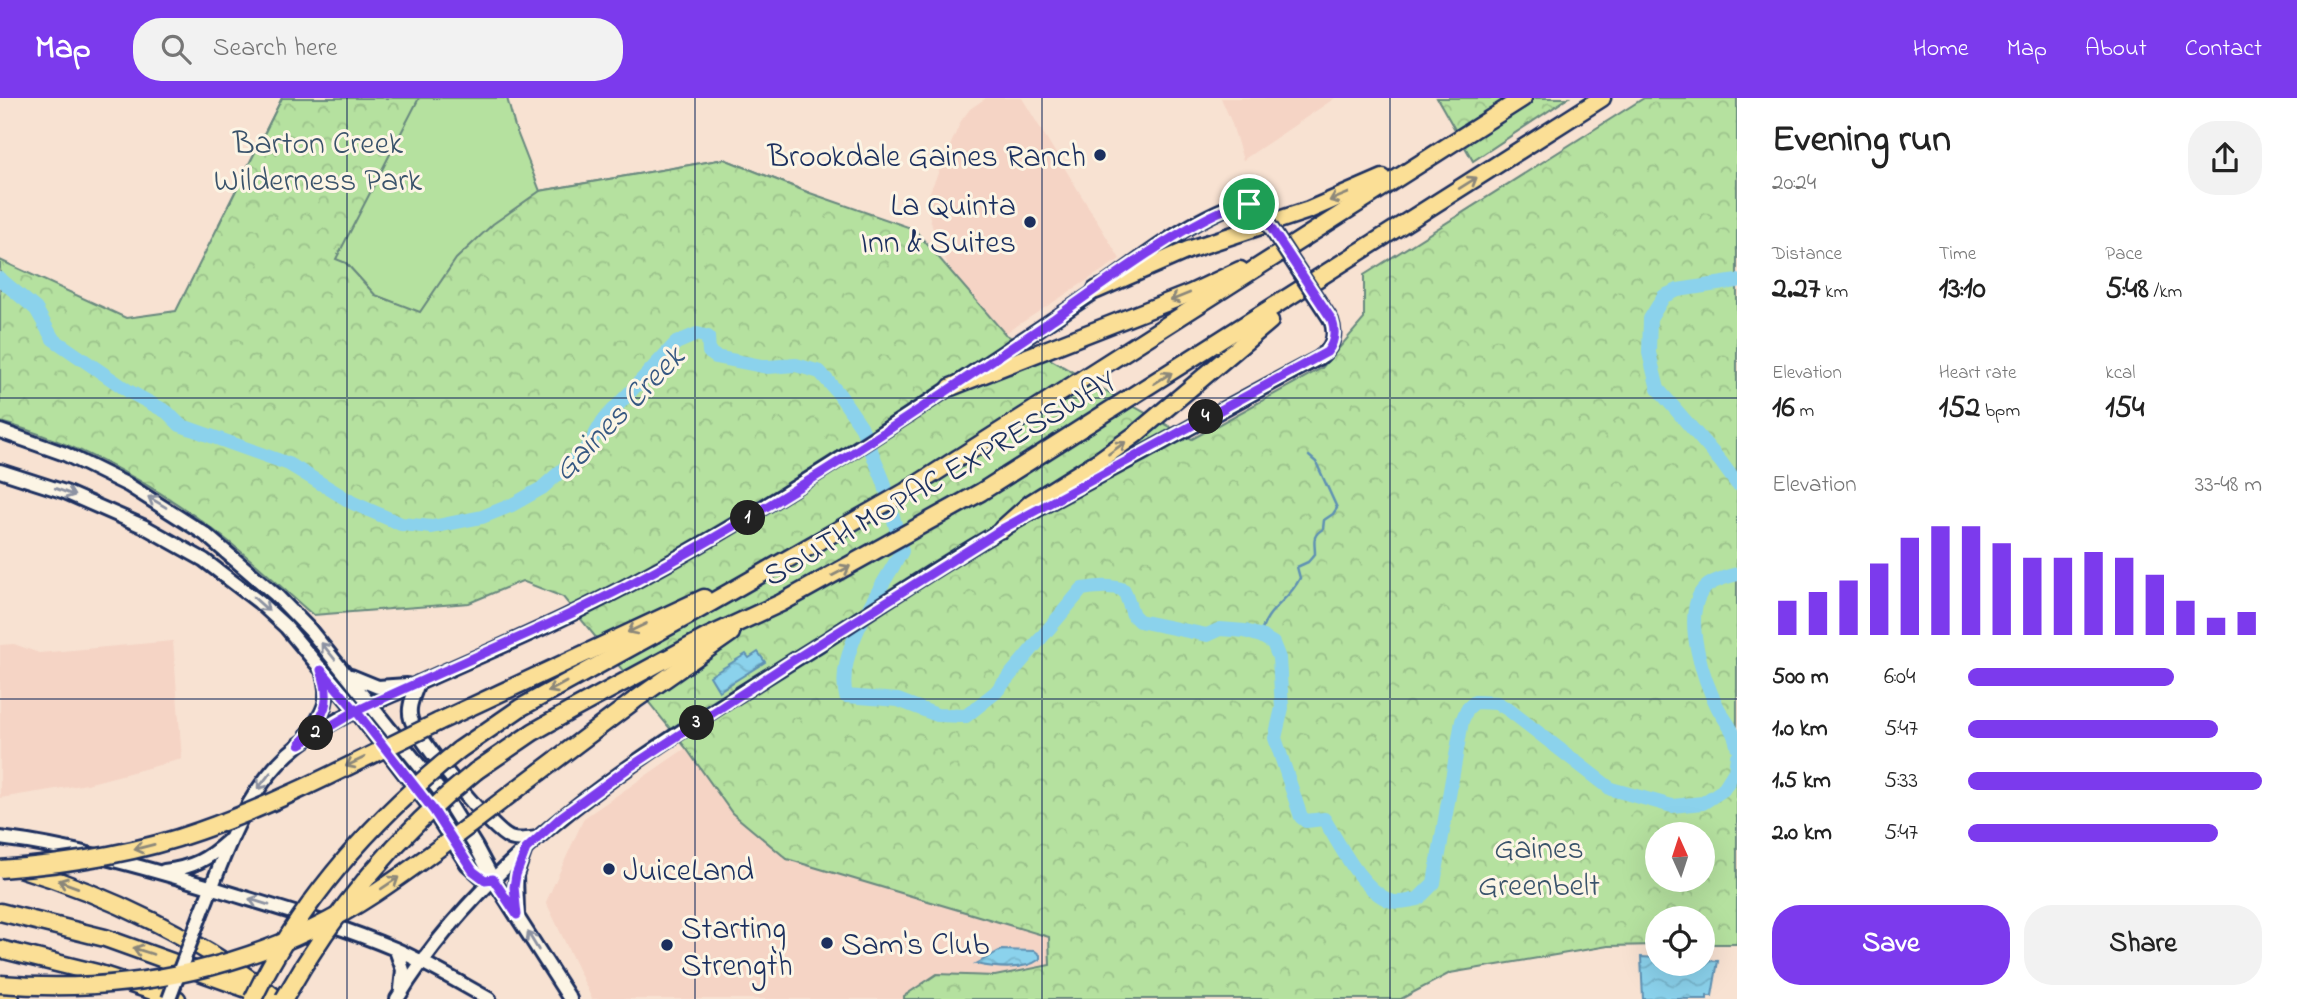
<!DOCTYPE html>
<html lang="en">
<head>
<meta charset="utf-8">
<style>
	:root { --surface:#fff; --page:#f2f2f2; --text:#222; --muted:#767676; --accent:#7c3aed }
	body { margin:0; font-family:"Indie Flower",sans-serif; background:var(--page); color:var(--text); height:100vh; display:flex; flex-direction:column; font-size:26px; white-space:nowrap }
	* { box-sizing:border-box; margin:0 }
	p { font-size:23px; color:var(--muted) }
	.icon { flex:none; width:38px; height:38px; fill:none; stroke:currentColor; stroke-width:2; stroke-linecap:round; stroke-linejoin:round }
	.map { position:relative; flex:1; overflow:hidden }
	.details { display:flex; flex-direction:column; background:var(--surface); width:560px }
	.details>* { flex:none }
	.needle { width:46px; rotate:357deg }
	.buttons { position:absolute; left:1645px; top:724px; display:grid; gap:14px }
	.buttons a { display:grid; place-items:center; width:70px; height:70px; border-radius:50%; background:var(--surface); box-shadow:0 7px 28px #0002; font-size:35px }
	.pin { position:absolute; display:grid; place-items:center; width:60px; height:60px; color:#fff; margin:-30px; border:4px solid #fff; border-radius:50%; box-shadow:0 2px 7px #0007 }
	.km { position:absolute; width:35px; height:35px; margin:-18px; border-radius:50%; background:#222; color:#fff; font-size:19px; line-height:35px; text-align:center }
	.round { display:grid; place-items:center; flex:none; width:74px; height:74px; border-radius:28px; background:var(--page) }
	.headline { display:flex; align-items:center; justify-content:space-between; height:119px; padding:0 35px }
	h1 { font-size:38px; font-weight:800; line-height:52px }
	.stats { display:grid; grid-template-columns:repeat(3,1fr); gap:10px; height:119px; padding:7px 35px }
	.stats div { display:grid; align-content:center }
	.stats b { font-size:30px; font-weight:800 }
	.stats small { font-size:19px; font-weight:400 }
	.stats p { font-size:19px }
	.chart { height:196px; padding:14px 35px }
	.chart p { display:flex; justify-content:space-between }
	.chart svg { width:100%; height:126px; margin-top:7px; stroke:var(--accent); stroke-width:6 }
	.cta { display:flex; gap:14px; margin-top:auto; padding:14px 35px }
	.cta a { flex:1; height:80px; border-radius:28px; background:var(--accent); color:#fff; font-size:28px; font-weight:800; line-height:80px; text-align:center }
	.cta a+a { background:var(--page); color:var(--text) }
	ul { padding:0 35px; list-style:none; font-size:23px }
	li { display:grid; grid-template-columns:112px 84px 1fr; align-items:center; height:52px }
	li i { height:18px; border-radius:9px; background:var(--accent) }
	header { display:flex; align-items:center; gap:42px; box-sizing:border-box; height:98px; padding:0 35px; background:var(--accent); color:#fff }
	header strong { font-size:33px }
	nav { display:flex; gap:38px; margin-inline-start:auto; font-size:24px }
	.search { width:490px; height:63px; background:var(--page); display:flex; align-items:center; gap:18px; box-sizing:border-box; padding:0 24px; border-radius:28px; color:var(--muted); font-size:26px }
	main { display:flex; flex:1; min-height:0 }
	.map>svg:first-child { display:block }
</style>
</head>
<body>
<header>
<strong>Map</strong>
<div class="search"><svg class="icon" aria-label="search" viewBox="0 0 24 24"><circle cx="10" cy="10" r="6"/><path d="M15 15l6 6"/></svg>Search here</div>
<nav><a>Home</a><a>Map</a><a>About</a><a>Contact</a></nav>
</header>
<main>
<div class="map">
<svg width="1737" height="901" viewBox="0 0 1737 901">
	<defs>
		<pattern id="forest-crowns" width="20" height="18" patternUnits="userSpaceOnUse" patternTransform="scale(1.75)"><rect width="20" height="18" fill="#b5e19f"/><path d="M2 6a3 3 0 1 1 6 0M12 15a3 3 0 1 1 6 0" fill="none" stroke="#9bc18b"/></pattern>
		<pattern id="water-waves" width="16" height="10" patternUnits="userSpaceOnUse" patternTransform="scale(1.75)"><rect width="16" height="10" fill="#8bd2ec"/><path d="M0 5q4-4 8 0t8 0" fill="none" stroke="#77b5cd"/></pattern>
	</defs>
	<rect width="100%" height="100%" fill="#f8e2d2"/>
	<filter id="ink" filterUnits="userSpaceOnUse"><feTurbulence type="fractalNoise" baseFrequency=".0143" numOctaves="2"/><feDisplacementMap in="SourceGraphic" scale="14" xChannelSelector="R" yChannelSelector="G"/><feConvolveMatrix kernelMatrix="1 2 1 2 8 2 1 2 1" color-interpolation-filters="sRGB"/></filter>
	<g filter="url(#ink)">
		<g fill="#f5d4c5">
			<path d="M986,0H1022L1120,161L1004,236L951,174L934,135L929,116L928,98L961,23L970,11Z"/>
			<path d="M1221,0H1335L1243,62L1231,23Z"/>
			<path d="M173,543L182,661L87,686L0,700V547L14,546L39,555Z"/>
			<path d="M686,650L732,715L787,761L1049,838L1050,867L995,878L937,876L904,898V901H592L546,804L584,720Z"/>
		</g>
		<path fill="#b5e19f" stroke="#68887e" stroke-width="2" d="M282,0H507L515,29L540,93L724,61L807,94L420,215L375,197L346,165L219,126Z"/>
		<g fill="url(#forest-crowns)" stroke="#68887e" stroke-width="2" fill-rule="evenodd">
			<path d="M282,0H419L336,161L346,165L375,197L420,214L456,161L493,126L540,93L724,61L807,94L914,131L1005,236L1192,341L1322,270L1364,221V177L1644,0H1737V846H1703V821H1657V847L1608,848L1450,875L1401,901H904V898L937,876L995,878L1050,867L1049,839L787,761L732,715L686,650L563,499L522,483L469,505L313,517C282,490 252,461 219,436C159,389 74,343 0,324V162L126,220L176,213ZM1657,737H1703V782H1657Z"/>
			<path d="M1437,0H1568L1473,63Z"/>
		</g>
		<g fill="url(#water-waves)" stroke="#5e91b3" stroke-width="2">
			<path d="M758,554L765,564L719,593L710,578L746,556L749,560Z"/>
			<path d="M1001,852L1035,853L1040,857V861C1024,873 995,870 976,866Z"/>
			<path d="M1641,859L1657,860V866H1703V862L1718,863L1712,898H1707V901H1643Z"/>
		</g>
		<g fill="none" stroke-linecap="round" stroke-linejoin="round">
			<path stroke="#5e91b3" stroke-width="2.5" d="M1261,538C1264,511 1288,505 1300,480L1297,469L1308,464L1315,456C1315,444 1311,438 1323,431L1324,422L1333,416L1337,410L1316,364L1309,358"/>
			<g stroke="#8bd2ec" stroke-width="14">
				<path d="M0,181L36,211L53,241L130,294L167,314L180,327L289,366L353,405L401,426L432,429L482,419L512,407L542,390L588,349L603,323L676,245L697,236L708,239L709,254L716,259L767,269L796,267L820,274L839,296L861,328L884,384L902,453C881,491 835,553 846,598L898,602L937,617L966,618L996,594L1082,491C1097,489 1110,487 1124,492L1133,517L1139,523L1207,537L1220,531L1245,533L1261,538L1273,545L1279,560L1282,610L1275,640L1301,719L1306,723L1324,721C1340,747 1361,792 1391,803C1399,806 1410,802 1418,801L1434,785L1462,623L1467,611L1475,604L1497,605L1509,612L1611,691L1672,708L1703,705L1723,692L1735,673L1737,658"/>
				<path d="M1737,183L1678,192L1664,198L1650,221L1649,255L1658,291L1721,364L1737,386"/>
				<path d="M1737,476C1724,480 1708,483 1700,496C1684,525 1704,583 1718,610C1725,623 1735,633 1737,648"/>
			</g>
			<g stroke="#1b2f5e" stroke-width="18">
				<g id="secondary">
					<path d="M0,333L65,356L128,387L205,436L276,497L310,532L447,702L476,749L493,781L570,901"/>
					<path d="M0,373L65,394L145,429L204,462L259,504L286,529L356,613L434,714L467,766L485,782L493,781"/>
					<path d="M351,578L378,589L407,587"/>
					<path d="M418,585C414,597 407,609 411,621C417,641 492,733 510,740C517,743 529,741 537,740"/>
					<path d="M308,635C324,615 331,602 323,576"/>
					<path d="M0,740C72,749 143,769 213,790C274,809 336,826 395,851C427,865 458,884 489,901"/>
					<path d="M164,773C192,770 208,761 228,743"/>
					<path d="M517,815L516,777L524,754"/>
					<path d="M201,816C224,759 242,699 288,656C322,625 367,608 408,590C454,569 501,549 546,528C656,477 758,414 859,349C937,299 1013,248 1090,197C1133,167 1186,124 1235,107C1244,104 1252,106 1259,112"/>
					<path d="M396,852L403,872L401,891"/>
					<path d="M397,901C495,741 665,643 820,546C881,507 941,466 1003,431C1049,404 1096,380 1143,355C1202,323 1259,291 1319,260C1332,250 1337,239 1331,222"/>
				</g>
			</g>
			<g stroke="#1b2f5e" stroke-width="21">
				<g id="motorway">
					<path d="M1096,192L1188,152L1309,112L1383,80"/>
					<path d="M951,289L1191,195L1240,172"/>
					<path d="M1002,431L1031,405L1100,362L1136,336L1270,223"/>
					<path d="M438,624L704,500"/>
					<path d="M459,652L520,610L686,519L905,394L1523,0"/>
					<path d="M476,673L533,634L572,612L707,539L781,505L981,394L1602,0"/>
					<path d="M541,673L635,602L731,535"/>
					<path d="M19,770C107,796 205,844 277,901"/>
					<path d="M0,814L105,840L264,897"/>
					<path d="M0,851L97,875L177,901"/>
					<path d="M0,900L11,901"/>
				</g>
			</g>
			<use href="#secondary" stroke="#fcf5e5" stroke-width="12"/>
			<use href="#motorway" stroke="#fbdf96" stroke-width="16"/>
			<g stroke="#1b2f5e" stroke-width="18" stroke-linecap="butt">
				<g id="secondary-bridge">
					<path d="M1259,112L1331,222"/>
					<path d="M169,901L201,816"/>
				</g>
			</g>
			<g stroke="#1b2f5e" stroke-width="21" stroke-linecap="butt">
				<g id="motorway-bridge">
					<path d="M0,771C68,766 135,756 199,733C282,704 360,662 438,624"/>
					<path d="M0,886C132,897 263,869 374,796C432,758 486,714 541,673"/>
					<path d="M253,901C301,802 374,720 459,652"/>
					<path d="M284,901C334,812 396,737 476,673"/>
				</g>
			</g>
			<use href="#secondary-bridge" stroke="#fcf5e5" stroke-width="12"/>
			<use href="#motorway-bridge" stroke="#fbdf96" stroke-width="16"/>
		</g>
		<defs><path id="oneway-shaft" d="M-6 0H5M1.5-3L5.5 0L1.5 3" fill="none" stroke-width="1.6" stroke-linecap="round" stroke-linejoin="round" transform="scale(1.75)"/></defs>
		<g stroke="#8b877a">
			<use href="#oneway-shaft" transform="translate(1468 85) rotate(-32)"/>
			<use href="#oneway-shaft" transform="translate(1339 99) rotate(158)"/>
			<use href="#oneway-shaft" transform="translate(1180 199) rotate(158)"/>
			<use href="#oneway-shaft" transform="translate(1163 280) rotate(-32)"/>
			<use href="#oneway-shaft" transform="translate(1117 350) rotate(-36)"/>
			<use href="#oneway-shaft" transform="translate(841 473) rotate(-28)"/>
			<use href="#oneway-shaft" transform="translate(637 530) rotate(155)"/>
			<use href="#oneway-shaft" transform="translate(557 589) rotate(151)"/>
			<use href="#oneway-shaft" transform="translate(355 664) rotate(154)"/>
			<use href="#oneway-shaft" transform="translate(144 749) rotate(166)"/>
			<use href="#oneway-shaft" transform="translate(390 785) rotate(-34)"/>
			<use href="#oneway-shaft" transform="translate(68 786) rotate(-160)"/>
			<use href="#oneway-shaft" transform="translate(143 853) rotate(-162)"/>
		</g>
		<g stroke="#8c92a2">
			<use href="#oneway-shaft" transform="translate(65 394) rotate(21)"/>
			<use href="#oneway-shaft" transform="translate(157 404) rotate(-149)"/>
			<use href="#oneway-shaft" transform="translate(261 506) rotate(42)"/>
			<use href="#oneway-shaft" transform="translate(328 553) rotate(-129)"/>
			<use href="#oneway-shaft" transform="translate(264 683) rotate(128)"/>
			<use href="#oneway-shaft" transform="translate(259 804) rotate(-163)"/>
			<use href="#oneway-shaft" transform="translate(533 843) rotate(-121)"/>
		</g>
	</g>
	<g fill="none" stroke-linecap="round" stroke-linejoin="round" filter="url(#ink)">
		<g stroke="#fff" stroke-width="14">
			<path id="route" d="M1249,106C1215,102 1088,197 1055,220C918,313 780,407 634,484C544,532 448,569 356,613L321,572C334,609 322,618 300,646L356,613L434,713L473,773L485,782L493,781L517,817L514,789L516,777L526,751L561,719L627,671L792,563L1002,431L1327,254C1335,244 1336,234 1332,222L1259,112L1249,106"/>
		</g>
		<use href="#route" stroke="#7c3aed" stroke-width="9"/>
	</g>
	<path fill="none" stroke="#1b2f5e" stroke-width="2" stroke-opacity="0.55" d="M347,0V901M695,0V901M1042,0V901M1390,0V901M0,300H1737M0,601H1737"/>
	<g fill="#1b2f5e" stroke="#fcf5e5" stroke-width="2.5">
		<circle cx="1100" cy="57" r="7"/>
		<circle cx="1030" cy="124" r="7"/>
		<circle cx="609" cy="771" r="7"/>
		<circle cx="827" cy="845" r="7"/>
		<circle cx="667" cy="847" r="7"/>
	</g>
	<g text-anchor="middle" stroke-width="6" stroke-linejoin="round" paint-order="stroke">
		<g font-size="32" fill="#3a536b" stroke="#fcf5e5">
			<text x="318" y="55">Barton Creek<tspan x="318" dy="37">Wilderness Park</tspan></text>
			<text x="1539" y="760">Gaines<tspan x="1539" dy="37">Greenbelt</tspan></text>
		</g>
		<g font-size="32" fill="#1b2f5e" stroke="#fcf5e5" text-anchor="start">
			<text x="1086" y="68" text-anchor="end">Brookdale Gaines Ranch</text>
			<text x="1016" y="117" text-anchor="end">La Quinta<tspan x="1016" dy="37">Inn &amp; Suites</tspan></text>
			<text x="623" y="782">JuiceLand</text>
			<text x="681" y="840">Starting<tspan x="681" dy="37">Strength</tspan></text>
			<text x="841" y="856">Sam's Club</text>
		</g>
		<g font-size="32" fill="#1b2f5e" stroke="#fcf5e5">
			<text transform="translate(939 379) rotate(-30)" y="11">SOUTH MOPAC EXPRESSWAY</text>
		</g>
		<g font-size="33" font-style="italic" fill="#375882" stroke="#fcf5e5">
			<text transform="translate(617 314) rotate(-46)" y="12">Gaines Creek</text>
		</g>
	</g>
</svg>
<div class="buttons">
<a><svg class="needle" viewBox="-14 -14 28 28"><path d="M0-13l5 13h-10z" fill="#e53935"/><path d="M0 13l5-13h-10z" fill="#767676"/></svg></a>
<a><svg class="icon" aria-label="locate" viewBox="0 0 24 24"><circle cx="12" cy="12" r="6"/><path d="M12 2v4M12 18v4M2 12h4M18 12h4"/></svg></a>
</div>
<div class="pin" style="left:1249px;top:106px;background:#1e9e55"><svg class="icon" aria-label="arrive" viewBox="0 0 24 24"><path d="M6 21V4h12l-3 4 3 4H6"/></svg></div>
<b class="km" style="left:748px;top:420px">1</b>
<b class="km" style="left:316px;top:635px">2</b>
<b class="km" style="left:697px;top:625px">3</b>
<b class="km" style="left:1206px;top:319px">4</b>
</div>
<section class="details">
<div class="headline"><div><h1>Evening run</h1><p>20:24</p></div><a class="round"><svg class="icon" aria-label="share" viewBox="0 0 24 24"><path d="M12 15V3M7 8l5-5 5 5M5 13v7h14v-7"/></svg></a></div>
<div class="stats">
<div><p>Distance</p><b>2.27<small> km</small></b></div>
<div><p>Time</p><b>13:10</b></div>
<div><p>Pace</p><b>5:48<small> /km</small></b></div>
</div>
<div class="stats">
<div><p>Elevation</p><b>16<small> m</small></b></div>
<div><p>Heart rate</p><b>152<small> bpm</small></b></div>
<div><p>kcal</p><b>154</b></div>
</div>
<div class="chart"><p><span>Elevation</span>33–48 m</p>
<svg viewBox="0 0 160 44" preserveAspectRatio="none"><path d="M5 44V32M15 44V29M25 44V25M35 44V19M45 44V10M55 44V6M65 44V6M75 44V12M85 44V17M95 44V17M105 44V15M115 44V17M125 44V23M135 44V32M145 44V38M155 44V36"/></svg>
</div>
<ul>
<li><b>500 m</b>6:04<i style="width:70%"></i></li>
<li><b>1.0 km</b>5:47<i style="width:85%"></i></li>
<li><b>1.5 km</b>5:33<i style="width:100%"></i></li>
<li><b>2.0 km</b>5:47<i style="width:85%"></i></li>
</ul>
<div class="cta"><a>Save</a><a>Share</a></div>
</section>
</main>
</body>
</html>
